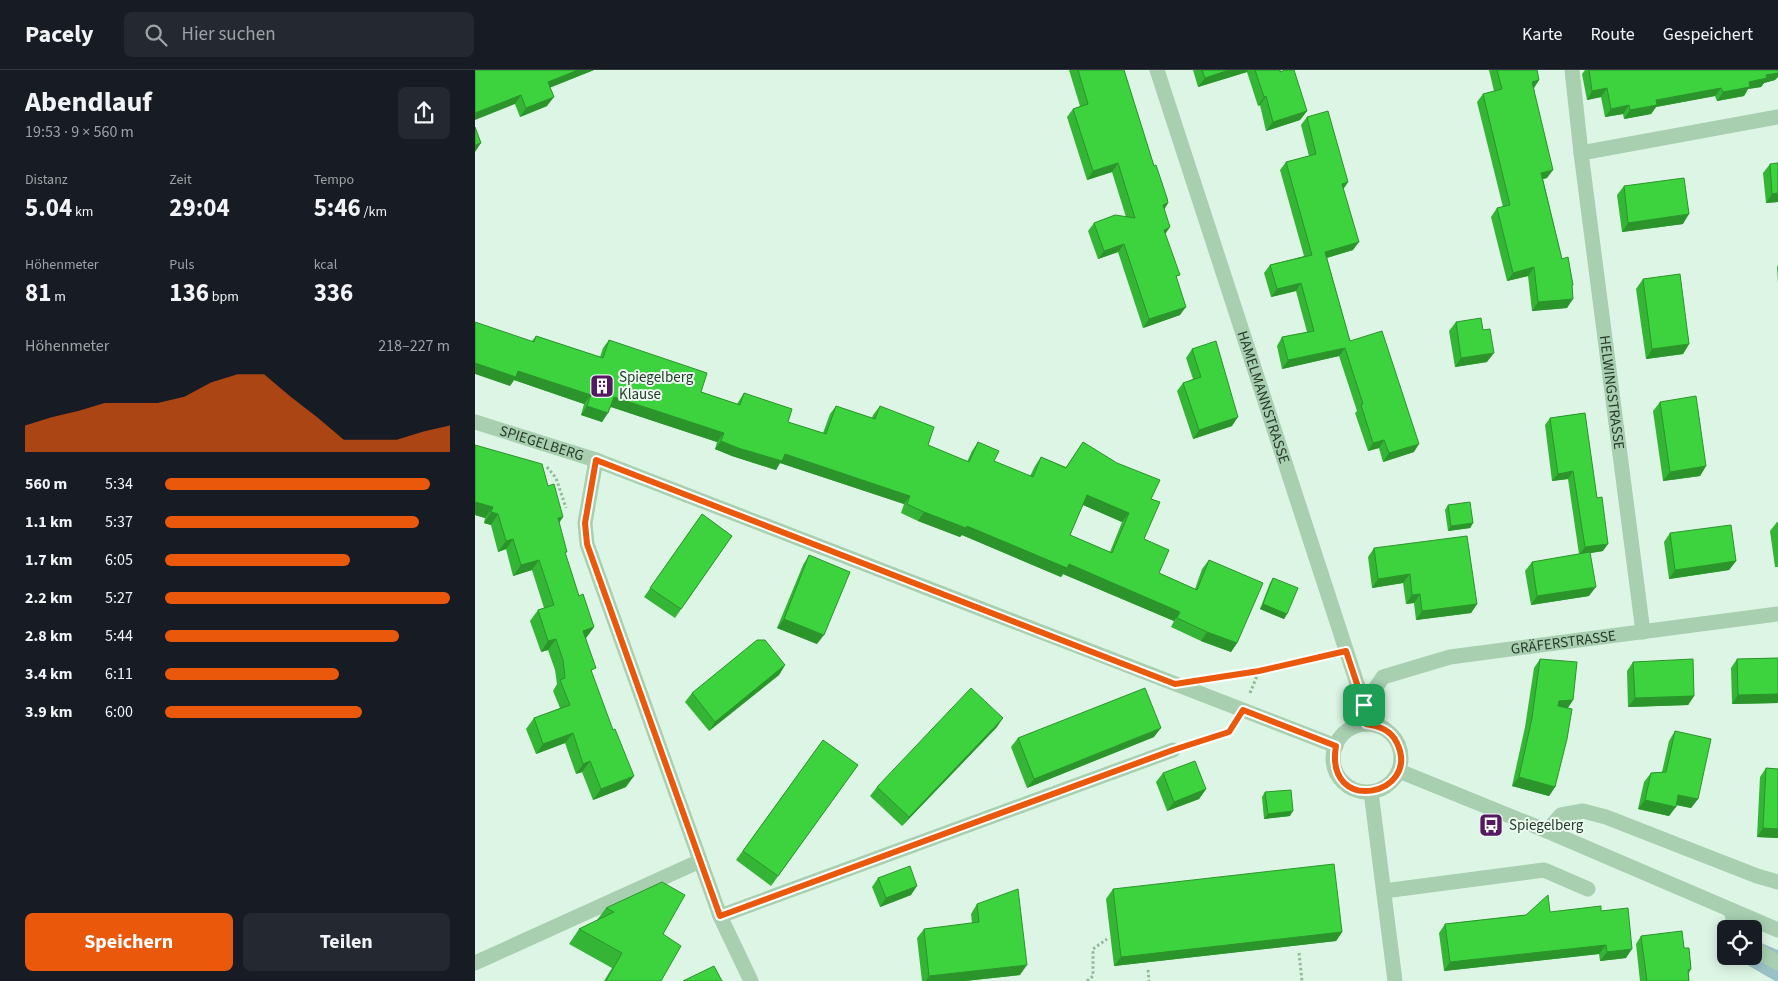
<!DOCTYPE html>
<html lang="de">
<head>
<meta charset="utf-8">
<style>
	:root { --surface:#171b24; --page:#242831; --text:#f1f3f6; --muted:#9ea1a6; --line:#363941; --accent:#ea580c }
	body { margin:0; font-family:"Source Sans 3",sans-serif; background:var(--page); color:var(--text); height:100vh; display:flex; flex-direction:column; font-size:19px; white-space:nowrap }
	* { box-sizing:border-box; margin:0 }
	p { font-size:16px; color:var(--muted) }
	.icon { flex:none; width:28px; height:28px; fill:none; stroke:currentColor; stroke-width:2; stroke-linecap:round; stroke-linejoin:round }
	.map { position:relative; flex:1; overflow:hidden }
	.drawer { display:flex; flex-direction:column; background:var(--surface); width:475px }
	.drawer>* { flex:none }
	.controls { position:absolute; left:1242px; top:850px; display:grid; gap:10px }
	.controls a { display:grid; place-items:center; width:45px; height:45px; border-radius:8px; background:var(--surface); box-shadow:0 2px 12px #0003; font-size:25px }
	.pin { position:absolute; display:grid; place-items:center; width:42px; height:42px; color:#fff; margin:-21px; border-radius:10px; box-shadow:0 2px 8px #0006 }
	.round { display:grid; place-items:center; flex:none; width:52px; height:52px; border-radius:8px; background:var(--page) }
	.overview { display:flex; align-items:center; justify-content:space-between; height:85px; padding:0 25px }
	h1 { font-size:28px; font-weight:700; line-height:38px }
	.stats { display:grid; grid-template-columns:repeat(3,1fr); gap:8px; height:85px; padding:5px 25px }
	.stats div { display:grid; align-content:center }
	.stats b { font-size:25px; font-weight:700 }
	.stats small { font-size:14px; font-weight:400 }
	.stats p { font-size:14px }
	.chart { height:140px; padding:10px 25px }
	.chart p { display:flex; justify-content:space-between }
	.chart svg { width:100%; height:90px; margin-top:5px; fill:var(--accent); opacity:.7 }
	.cta { display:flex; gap:10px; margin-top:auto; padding:10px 25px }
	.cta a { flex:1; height:58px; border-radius:8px; background:var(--accent); color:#fff; font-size:20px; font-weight:700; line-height:58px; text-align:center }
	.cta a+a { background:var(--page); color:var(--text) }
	ul { padding:0 25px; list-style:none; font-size:16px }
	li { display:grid; grid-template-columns:80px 60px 1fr; align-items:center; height:38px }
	li i { height:12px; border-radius:6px; background:var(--accent) }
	header { display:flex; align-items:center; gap:30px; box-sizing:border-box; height:70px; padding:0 25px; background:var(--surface); border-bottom:1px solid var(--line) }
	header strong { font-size:24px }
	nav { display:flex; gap:28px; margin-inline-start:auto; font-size:18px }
	.search { width:350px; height:45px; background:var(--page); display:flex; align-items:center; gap:12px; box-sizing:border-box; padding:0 18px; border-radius:8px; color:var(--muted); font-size:19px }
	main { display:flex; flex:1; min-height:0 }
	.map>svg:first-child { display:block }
</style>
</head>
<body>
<header>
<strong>Pacely</strong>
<div class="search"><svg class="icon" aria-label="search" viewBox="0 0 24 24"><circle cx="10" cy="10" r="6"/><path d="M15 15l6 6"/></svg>Hier suchen</div>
<nav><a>Karte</a><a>Route</a><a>Gespeichert</a></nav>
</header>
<main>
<section class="drawer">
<div class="overview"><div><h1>Abendlauf</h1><p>19:53 · 9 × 560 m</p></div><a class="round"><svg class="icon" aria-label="share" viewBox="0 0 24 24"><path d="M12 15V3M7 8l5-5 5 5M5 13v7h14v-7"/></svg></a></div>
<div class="stats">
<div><p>Distanz</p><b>5.04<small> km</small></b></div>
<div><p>Zeit</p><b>29:04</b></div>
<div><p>Tempo</p><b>5:46<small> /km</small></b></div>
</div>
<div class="stats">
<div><p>Höhenmeter</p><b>81<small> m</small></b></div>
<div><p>Puls</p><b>136<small> bpm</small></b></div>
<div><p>kcal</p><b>336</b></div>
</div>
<div class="chart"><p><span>Höhenmeter</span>218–227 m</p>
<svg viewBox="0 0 160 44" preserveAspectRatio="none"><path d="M0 44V31L10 27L20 24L30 20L40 20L50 20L60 17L70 10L80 6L90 6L100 17L110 27L120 38L130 38L140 38L150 34L160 31V44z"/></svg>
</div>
<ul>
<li><b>560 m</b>5:34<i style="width:93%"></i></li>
<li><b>1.1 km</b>5:37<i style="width:89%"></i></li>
<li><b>1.7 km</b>6:05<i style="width:65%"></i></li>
<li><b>2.2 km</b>5:27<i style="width:100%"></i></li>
<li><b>2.8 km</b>5:44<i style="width:82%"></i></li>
<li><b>3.4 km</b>6:11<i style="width:61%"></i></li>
<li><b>3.9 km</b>6:00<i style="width:69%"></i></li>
</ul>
<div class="cta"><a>Speichern</a><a>Teilen</a></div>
</section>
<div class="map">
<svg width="1303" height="911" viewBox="0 0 1303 911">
	<rect width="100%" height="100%" fill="#ddf5e4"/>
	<path fill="#9ac2c6" d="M1279,870L1303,880V911H1300L1257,886H1279Z"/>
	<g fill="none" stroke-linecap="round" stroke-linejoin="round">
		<g stroke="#91bb99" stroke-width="3" stroke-dasharray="2.5 2.5" stroke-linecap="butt">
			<path d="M72,397L81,408L91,438"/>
			<path d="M744,607L784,601L851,586"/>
			<path d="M775,623L784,601"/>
			<path d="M718,673L754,661L757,657"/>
			<path d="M824,883L827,911"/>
			<path d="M673,900L674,911"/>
			<path d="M612,911L618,906V879L632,869"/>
		</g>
		<g stroke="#a7cfb0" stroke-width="15">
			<path id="s1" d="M682,0L889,635L891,654"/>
			<path id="s2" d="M1097,0L1106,83L1168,562"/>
			<path d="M1106,83L1303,47"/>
			<path id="s3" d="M0,352L121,390L861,676"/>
			<path d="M121,390L110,453L112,474L245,846L276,911"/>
			<path id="s4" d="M889,635L908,607L975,587L1303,544"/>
			<circle cx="892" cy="688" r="34"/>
			<path d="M924,701L1072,761L1303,860"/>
			<path d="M896,722L920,911"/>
			<path d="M1072,761L1086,745L1108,741L1131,747L1282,806L1303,812"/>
			<path d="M909,821L1069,800L1113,819"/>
			<path d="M1256,840L1259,854L1262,859"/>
			<path d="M245,846L698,680"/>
			<path d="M1279,879L1303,893"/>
			<path d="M0,893L225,791"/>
		</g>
	</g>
	<g fill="#34b535" fill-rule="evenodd">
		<path d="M0,0H119L75,17L72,36L45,47L40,34Z"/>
		<path d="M594,0H649L679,96L693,133L689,140L690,164L702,209L705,245L668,258L643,182L623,189L613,161L619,153L651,147L637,102L612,110L592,47L598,39L605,36Z"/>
		<path d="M718,0H805L832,41L825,50L791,61L785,35L783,36L772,2L723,17Z"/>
		<path d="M1014,0H1062L1064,10L1059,18L1072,108L1068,109L1087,189L1097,216L1092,238L1057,241L1053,206L1032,211L1016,147L1022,138L1028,137L1002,32L1008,24L1019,21Z"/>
		<path d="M1110,0H1303L1300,10L1289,13L1286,17L1273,19L1269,26L1242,31L1240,26L1181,37L1176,44L1149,49L1148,44L1130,47L1126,27L1112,30L1107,4Z"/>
		<path d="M832,47L873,112L868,119L878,180L852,188L875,271L939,382L908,392L904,378L893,381L880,343L882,341L864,286L807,299L802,276L807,267L832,262L821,221L796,227L789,203L795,195L829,186L805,100L811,92L834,86L826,55Z"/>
		<path d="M1295,94L1303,132L1291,133L1288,103Z"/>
		<path d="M1149,116L1208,154L1147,162L1142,125Z"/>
		<path d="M1303,195V213L1302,197Z"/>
		<path d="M1168,209L1214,274L1208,284L1171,289L1161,219Z"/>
		<path d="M981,252L1008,260L1012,292L980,297L974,261Z"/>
		<path d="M61,266L125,287L128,278L134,270L226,322L262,334L269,323L313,352L348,363L355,344L361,336L397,348L398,345L405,336L453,375L492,392L497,381L503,372L519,391L555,406L560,396L566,387L591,397L608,372L676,429L669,469L684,503L720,519L727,499L734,490L762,573L756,582L726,571L696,557L699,551L588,504L586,507L487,465L485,467L443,451L426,443L429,434L305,393L301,400L257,386L240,379L242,372L136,337L127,352L106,345L109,334L39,310L35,316L57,271ZM608,435L647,452L635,482L595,465Z"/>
		<path d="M717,279L757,356L718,369L702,321L708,313L718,309L711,288Z"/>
		<path d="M1185,332L1231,396L1225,406L1188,411L1178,341Z"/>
		<path d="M1110,343L1128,481L1115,483L1114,526L1056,535L1050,501L1057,492L1104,484L1093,409L1077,411L1070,355L1075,348Z"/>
		<path d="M0,375L84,453L90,485L104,526L119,557L111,568L117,603L151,717L118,730L107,702L101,704L90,673L61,684L51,659L59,648L85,638L78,621L82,614L80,600L73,580L66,582L55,551L63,540L69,538L57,500L38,506L31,479L23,482L16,455L9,453L10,448L0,445Z"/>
		<path d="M973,435L998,453L995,458L973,461L970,440Z"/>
		<path d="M227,444L257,466L200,548L169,527Z"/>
		<path d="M1302,452H1303V497H1300L1295,461Z"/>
		<path d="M1195,463L1261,491L1254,500L1194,509L1189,472Z"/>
		<path d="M899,478L1002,534L996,543L941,550L939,533L931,534L928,513L897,518L893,487Z"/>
		<path d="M334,485L342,574L302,558L328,495Z"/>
		<path d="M798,508L812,544L809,549L785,539L795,513Z"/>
		<path d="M1303,588V633L1257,634L1256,598L1262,589Z"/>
		<path d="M1065,589L1098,630L1093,638L1080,717L1074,726L1037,716L1050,657L1059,598Z"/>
		<path d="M1158,592L1219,626L1213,635L1153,637L1152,601Z"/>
		<path d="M310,595L304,605L234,661L210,632L217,623Z"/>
		<path d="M522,657L427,756L395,726L402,717Z"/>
		<path d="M1200,661L1223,729L1216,738L1201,735L1194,746L1163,739L1169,712L1176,703L1187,702L1194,671Z"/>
		<path d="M679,667L552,718L536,677L543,668Z"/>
		<path d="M348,670L383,695L296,816L261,790Z"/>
		<path d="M1291,698L1303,699V768L1282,767L1285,707Z"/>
		<path d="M688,703L731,719L724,729L692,741L681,712Z"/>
		<path d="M790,722L815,746L789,749L787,727Z"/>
		<path d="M403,808L436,825L405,837L397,817Z"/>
		<path d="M638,819L867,862L861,871L639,896L631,829Z"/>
		<path d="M502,834L545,905L490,911H447L442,868L449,859L497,853L496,844Z"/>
		<path d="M131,838L188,864L186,911H129L137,898L94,874L104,859L122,850Z"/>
		<path d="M1126,841L1151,888L1125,891L1124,884L969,901L964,863L970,854L1075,842Z"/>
		<path d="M1166,866L1209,878L1216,899L1214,903V911H1165L1161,874Z"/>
	</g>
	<g fill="#2b942b">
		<path d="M103,0H119L67,21L73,12Z"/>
		<path d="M754,0H773L772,2L723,17L730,8Z"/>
		<path d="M1303,1V7L1300,10L1289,13L1286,17L1273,19L1269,26L1242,31L1248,22L1291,5Z"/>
		<path d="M1064,10L1058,19L1057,12Z"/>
		<path d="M1132,18L1126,27L1112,30L1117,21Z"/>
		<path d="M1246,18L1240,26L1181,37L1176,44L1149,49L1155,40L1181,30Z"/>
		<path d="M46,25L40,34L0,50V43Z"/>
		<path d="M791,26L785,35L783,36L789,27Z"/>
		<path d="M79,27L72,36L45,47L51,38Z"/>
		<path d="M1154,35L1148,44L1130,47L1136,39Z"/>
		<path d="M832,41L825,50L791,61L798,52Z"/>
		<path d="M6,73L0,82V75Z"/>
		<path d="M643,93L637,102L612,110L618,101Z"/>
		<path d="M1078,100L1072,108L1060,111L1066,103Z"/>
		<path d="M873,112L867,121V114Z"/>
		<path d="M1303,123V132L1291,133L1297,124Z"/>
		<path d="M693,133L687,142L688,135Z"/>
		<path d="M1214,144L1208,154L1147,162L1153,153Z"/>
		<path d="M695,157L689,166V160Z"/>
		<path d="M884,172L878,180L844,190L850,182Z"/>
		<path d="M649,174L643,182L623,189L629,181Z"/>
		<path d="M1059,197L1053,206L1032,211L1038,203Z"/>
		<path d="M826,213L821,221L796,227L802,219Z"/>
		<path d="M1098,229L1092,238L1057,241L1063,232Z"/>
		<path d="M711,237L705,245L668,258L674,249Z"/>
		<path d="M1214,274L1208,284L1171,289L1177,279Z"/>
		<path d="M870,278L864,286L807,299L813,290Z"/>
		<path d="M1019,283L1012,292L980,297L986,288Z"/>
		<path d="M0,293L43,301L116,325L109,334L39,310L35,316L0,304Z"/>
		<path d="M139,327L249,363L242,372L133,336Z"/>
		<path d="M112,336L133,343L127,352L106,345Z"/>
		<path d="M763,347L757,356L718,369L724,360Z"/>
		<path d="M909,370L904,378L893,381L898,373Z"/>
		<path d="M246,371L310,384L435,426L429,434L305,393L301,400L257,386L240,379Z"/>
		<path d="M944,374L939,382L908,392L914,383Z"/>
		<path d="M1231,396L1225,406L1188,411L1195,402Z"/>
		<path d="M1098,401L1093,409L1077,411L1083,404Z"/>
		<path d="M612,425L654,443L647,452L606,434Z"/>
		<path d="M0,432L18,437L10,448L0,445Z"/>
		<path d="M16,442L23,444L16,455L9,453Z"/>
		<path d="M449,442L492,456L594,494L705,542L699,551L588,504L586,507L487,465L485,467L443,451Z"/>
		<path d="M88,447L81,458L83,448Z"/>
		<path d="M998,453L995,458L973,461L976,456Z"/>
		<path d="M38,469L31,479L23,482L31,471Z"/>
		<path d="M1133,474L1128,481L1104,485L1110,477Z"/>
		<path d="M64,490L57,500L38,506L46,495Z"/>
		<path d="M1261,491L1254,500L1194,509L1200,500Z"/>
		<path d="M935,504L928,513L897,518L903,509Z"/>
		<path d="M1121,517L1114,526L1056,535L1062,526Z"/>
		<path d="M945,524L939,533L931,534L937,525Z"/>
		<path d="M788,534L812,544L809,549L785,539Z"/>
		<path d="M1002,534L996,543L941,550L947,541Z"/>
		<path d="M309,549L349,565L342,574L302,558Z"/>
		<path d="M119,557L111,568L101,571L108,561Z"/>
		<path d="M732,562L762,573L756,582L726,571Z"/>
		<path d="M81,569L73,580L66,582L73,571Z"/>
		<path d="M310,595L304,605L234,661L240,652Z"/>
		<path d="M1303,624V633L1257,634L1263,625Z"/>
		<path d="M1219,626L1213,635L1153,637L1160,628Z"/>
		<path d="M1098,630L1091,640H1077L1084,631Z"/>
		<path d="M528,648L522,657L427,756L434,747Z"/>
		<path d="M686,658L679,667L552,718L559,709Z"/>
		<path d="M98,663L90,673L61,684L68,674Z"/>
		<path d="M115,691L107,702L101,704L108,694Z"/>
		<path d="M159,706L151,717L118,730L126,719Z"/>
		<path d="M1044,707L1080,717L1074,726L1037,716Z"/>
		<path d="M731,719L724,729L692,741L699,732Z"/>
		<path d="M1203,725L1223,729L1216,738L1197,734Z"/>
		<path d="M1170,730L1201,737L1194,746L1163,739Z"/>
		<path d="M818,741L815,746L789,749L793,744Z"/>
		<path d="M1288,758L1303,759V768L1282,767Z"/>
		<path d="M442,816L436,825L405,837L411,828Z"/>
		<path d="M867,862L861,871L639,896L646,887Z"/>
		<path d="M1131,875L1124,884L969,901L975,892Z"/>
		<path d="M1157,879L1151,888L1125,891L1132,882Z"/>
		<path d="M552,895L545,905L490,911H451L454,906Z"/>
	</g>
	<g fill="#3dd33e" stroke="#2b942b" fill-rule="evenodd">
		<path d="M0,0H103L73,12L79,27L51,38L46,25L0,43Z"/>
		<path d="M603,0H649L679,96L681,95L692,128L693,133L688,135L695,157L689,160L705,205L701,206L711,237L674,249L649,174L629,181L619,153L640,145L660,148L643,93L618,101L598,39L613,34Z"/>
		<path d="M727,0H754L730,8Z"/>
		<path d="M780,0H805V2L810,0H819L832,41L798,52L791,26L789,27Z"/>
		<path d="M1022,0H1062L1064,10L1057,12L1078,100L1066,103L1087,189L1093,187L1098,215H1097L1098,229L1063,232L1059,197L1038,203L1022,138L1035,135L1008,24L1027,19Z"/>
		<path d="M1114,0H1303V3L1291,5L1292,8L1274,12L1275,17L1248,22L1246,18L1181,30L1182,35L1155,40L1154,35L1136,39L1132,18L1117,21Z"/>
		<path d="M853,41L873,112L867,114L884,172L850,182L875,271L907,261L944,374L914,383L909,370L898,373L886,335L888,334L870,278L813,290L807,267L839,261L826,213L802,219L795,195L837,185L811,92L841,84L832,47Z"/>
		<path d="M0,57L6,73L0,75Z"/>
		<path d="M1303,93V123L1297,124L1295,94Z"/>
		<path d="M1209,108L1214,144L1153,153L1149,116Z"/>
		<path d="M1205,204L1214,274L1177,279L1168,209Z"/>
		<path d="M1006,248L1008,260L1015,259L1019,283L986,288L981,252Z"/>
		<path d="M0,252L59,272L61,266L128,288L134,270L232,303L226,322L265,335L269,323L317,339L313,352L351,364L361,336L400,349L405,336L459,357L453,375L494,392L503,372L524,381L519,391L558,407L566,387L591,398L608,372L642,393L685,410L676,429L685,432L669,469L694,480L684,503L722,520L734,490L788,513L762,573L732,562L702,548L705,542L594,494L592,498L492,456L491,458L449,442L432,434L435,426L310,384L307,391L263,378L246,371L249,363L139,327L133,343L112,336L116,325L43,301L41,307L0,293ZM612,425L654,443L637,483L595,465Z"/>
		<path d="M741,271L763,347L724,360L708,313L726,307L717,279Z"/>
		<path d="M1221,326L1231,396L1195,402L1185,332Z"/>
		<path d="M1110,343L1122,428L1127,427L1133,474L1110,477L1098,401L1083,404L1075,348Z"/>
		<path d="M0,375L67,394L73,416L79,414L88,447L83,448L92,482H90L104,526L108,524L119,557L108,561L121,598L116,600L138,660L140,659L159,706L126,719L115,691L108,694L98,663L68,674L59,648L95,635L85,610L90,608L88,590L81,569L73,571L63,540L79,535L64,490L46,495L38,469L31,471L23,444L16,442L18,437L0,432Z"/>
		<path d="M995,432L998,453L976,456L973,435Z"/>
		<path d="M227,444L257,466L206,539L175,518Z"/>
		<path d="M1256,455L1261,491L1200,500L1195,463Z"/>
		<path d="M992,466L1002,534L947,541L945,524L937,525L935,504L903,509L899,478Z"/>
		<path d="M1115,482L1121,517L1062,526L1057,492Z"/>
		<path d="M334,485L375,502L349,565L309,549Z"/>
		<path d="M798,508L823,518L812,544L788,534Z"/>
		<path d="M282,570H290L310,595L240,652L217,623Z"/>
		<path d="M1303,588V624L1263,625L1262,589Z"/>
		<path d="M1065,589L1102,592L1098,630L1084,631L1083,636L1097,639L1092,669L1080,717L1044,707L1057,648Z"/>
		<path d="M1218,589L1219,626L1160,628L1158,592Z"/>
		<path d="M496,618L528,648L434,747L402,717Z"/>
		<path d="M670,618L686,658L559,709L543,668Z"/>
		<path d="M1200,661L1236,669L1223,729L1203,725L1201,737L1170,730L1176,703L1191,702Z"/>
		<path d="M348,670L383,695L303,806L268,781Z"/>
		<path d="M720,691L731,719L699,732L688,703Z"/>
		<path d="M1291,698L1303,699V759L1288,758Z"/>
		<path d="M816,720L818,741L793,744L790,722Z"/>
		<path d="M859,794L867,862L646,887L638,819Z"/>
		<path d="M435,796L442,816L411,828L403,808Z"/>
		<path d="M187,812L210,825L188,864L206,876L186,911H131L147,883L104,859L139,842L131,838Z"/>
		<path d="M543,819L552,895L454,906L449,859L504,852L502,834Z"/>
		<path d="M1073,825L1075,842L1126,836V841L1153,838L1157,879L1132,882L1131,875L975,892L970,854L1051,845Z"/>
		<path d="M1207,861L1209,878H1214L1216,899L1213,900L1214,911H1172L1166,866Z"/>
		<path d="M239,896L247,911H208Z"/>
	</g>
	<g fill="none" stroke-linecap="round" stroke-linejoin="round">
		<g stroke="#fff" stroke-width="10">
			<path id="route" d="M121,390L700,614L784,601L871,581L889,635L891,654C904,656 916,660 922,673C947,726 849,746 861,676L768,640L754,662L698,680L245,846L112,474L110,453Z"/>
		</g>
		<use href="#route" stroke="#ea580c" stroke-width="6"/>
	</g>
	<defs>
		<g id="building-square" transform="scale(1.25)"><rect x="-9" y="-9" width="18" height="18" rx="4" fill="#551961" stroke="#eafcef"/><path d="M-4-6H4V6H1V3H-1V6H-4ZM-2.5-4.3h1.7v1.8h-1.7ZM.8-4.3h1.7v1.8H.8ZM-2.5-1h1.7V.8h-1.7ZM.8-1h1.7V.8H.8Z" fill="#fff"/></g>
		<g id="bus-square" transform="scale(1.25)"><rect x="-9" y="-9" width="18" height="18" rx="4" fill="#551961" stroke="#eafcef"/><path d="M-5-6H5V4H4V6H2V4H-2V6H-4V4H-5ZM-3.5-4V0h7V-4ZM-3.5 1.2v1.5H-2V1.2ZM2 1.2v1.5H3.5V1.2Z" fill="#fff"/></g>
	</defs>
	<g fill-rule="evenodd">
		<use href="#building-square" x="127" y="316"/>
		<use href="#bus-square" x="1016" y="755"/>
	</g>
	<g text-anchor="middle" stroke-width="4" stroke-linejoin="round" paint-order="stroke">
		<g font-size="15" fill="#283a2a" stroke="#eafcef" text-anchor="start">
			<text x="144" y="312">Spiegelberg<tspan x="144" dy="17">Klause</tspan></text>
			<text x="1034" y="760">Spiegelberg</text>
		</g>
		<g font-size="15" fill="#283a2a" stroke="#eafcef">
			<text dy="5" stroke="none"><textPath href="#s2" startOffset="325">HELWINGSTRASSE</textPath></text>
			<text dy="5" stroke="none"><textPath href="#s1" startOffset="344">HAMELMANNSTRASSE</textPath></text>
			<text dy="5" stroke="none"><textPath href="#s3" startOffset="70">SPIEGELBERG</textPath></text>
			<text dy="5" stroke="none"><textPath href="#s4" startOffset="218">GRÄFERSTRASSE</textPath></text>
		</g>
	</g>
</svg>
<div class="controls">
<a><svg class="icon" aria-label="locate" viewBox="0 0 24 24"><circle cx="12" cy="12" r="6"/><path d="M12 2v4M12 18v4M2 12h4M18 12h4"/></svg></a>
</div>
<div class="pin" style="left:889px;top:635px;background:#1e9e55"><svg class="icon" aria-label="arrive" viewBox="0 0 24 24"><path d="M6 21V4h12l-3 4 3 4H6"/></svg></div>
</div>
</main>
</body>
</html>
